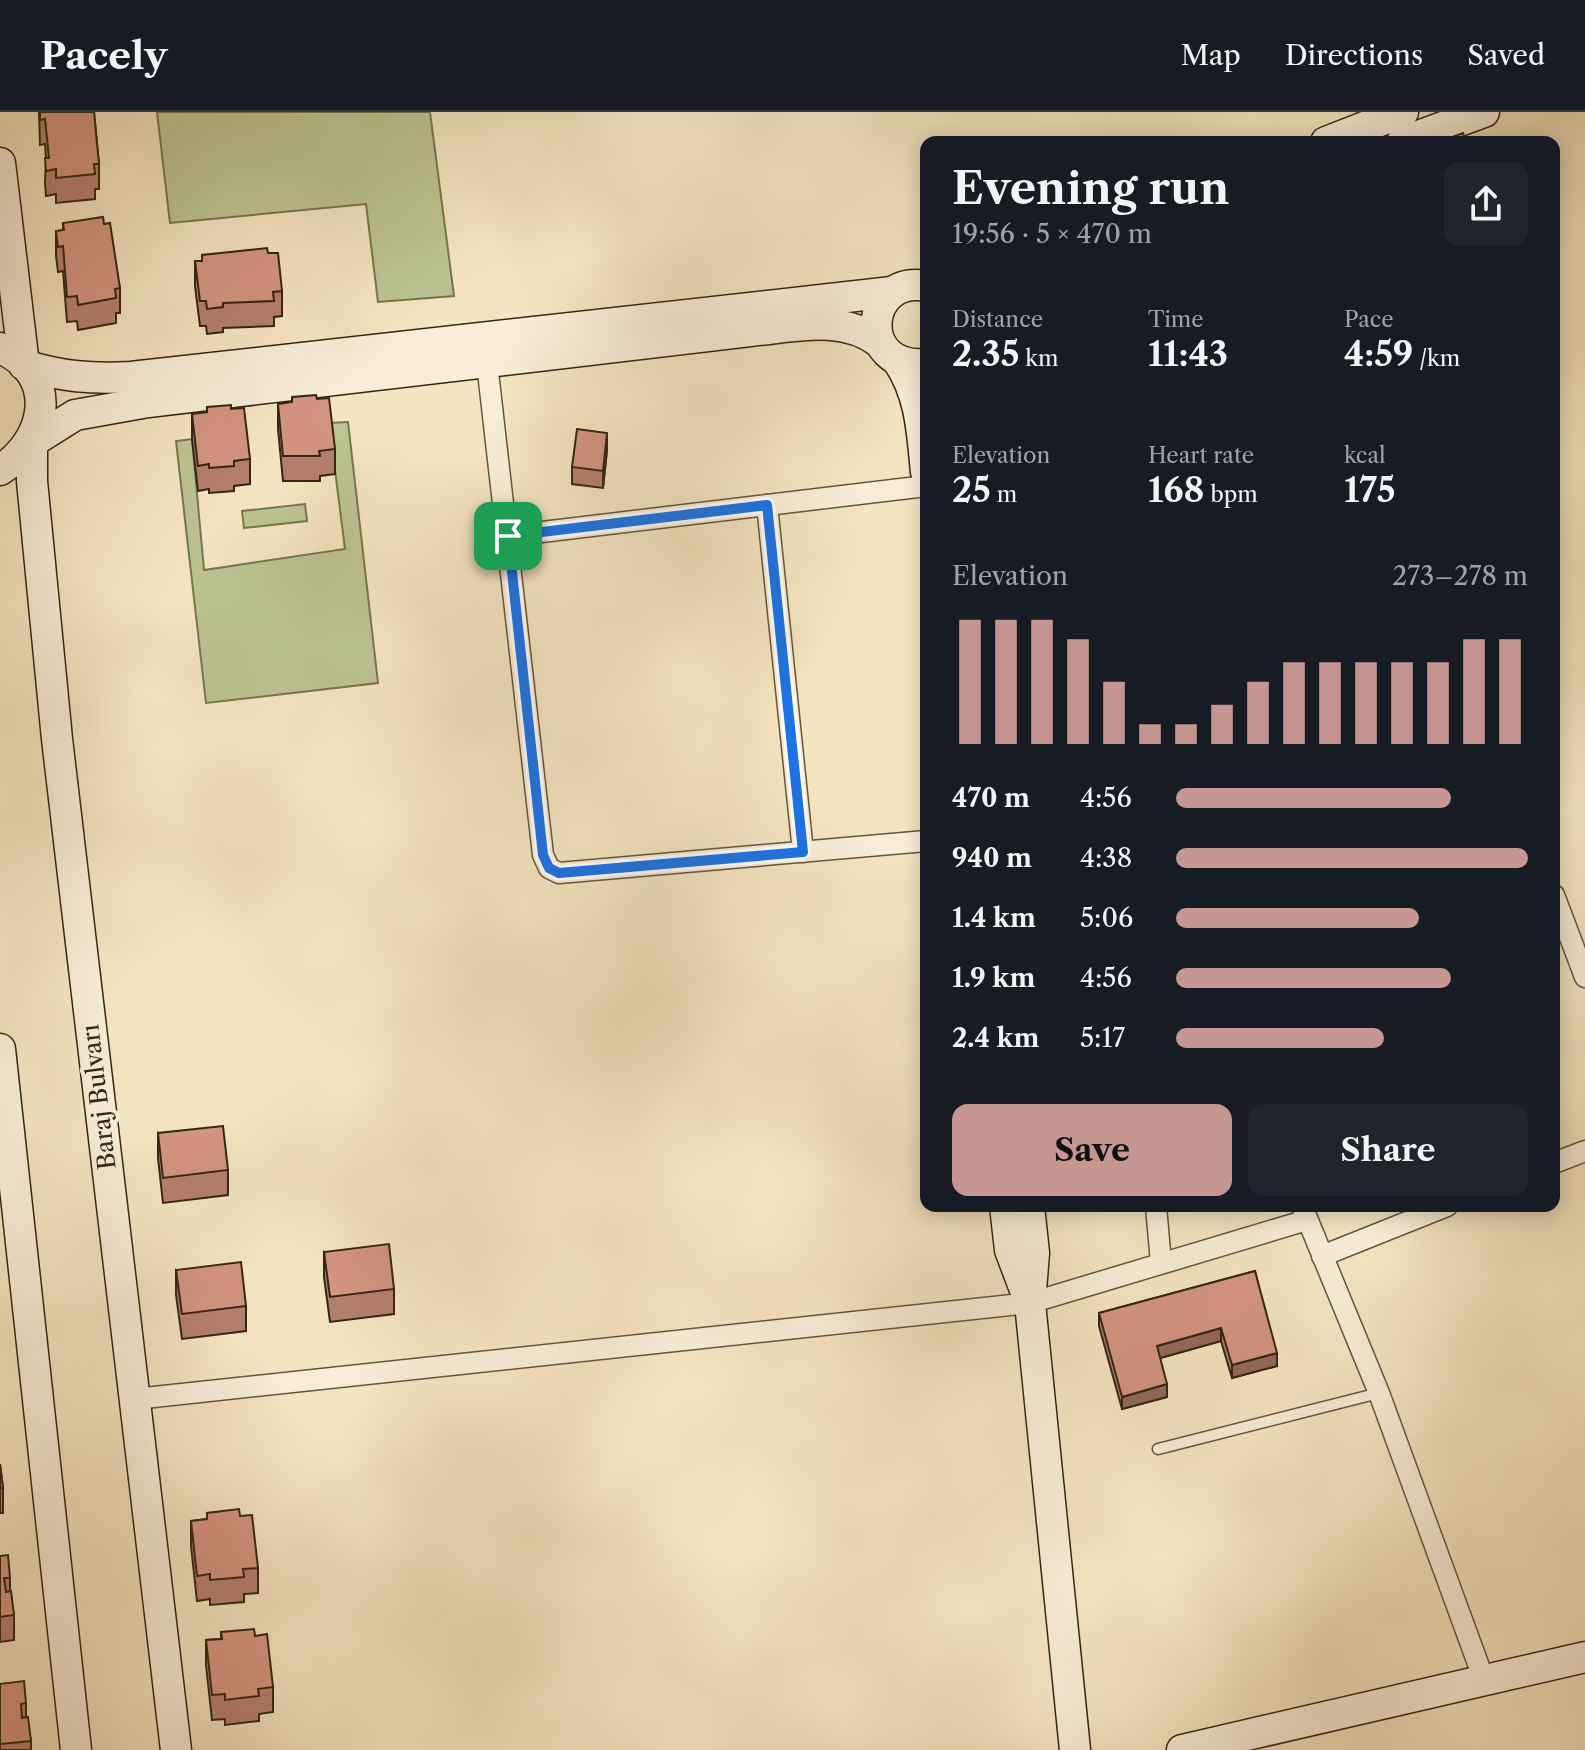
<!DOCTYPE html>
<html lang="en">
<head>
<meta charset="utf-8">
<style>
	:root { --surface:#171b24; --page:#20242c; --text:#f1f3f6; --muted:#9ea1a6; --line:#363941; --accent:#c59692 }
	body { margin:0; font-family:"Libre Caslon Text",serif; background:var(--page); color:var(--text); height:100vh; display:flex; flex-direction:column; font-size:30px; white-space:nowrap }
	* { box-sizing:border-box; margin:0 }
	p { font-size:26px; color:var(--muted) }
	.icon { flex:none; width:44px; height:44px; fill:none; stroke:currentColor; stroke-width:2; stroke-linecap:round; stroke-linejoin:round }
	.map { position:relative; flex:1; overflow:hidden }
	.panel { position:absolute; left:920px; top:24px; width:640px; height:1076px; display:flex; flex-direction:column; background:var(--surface); border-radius:16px; box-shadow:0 4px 20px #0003 }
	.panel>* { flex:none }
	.pin { position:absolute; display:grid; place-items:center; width:68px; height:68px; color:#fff; margin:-34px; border-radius:16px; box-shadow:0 4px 12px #0006 }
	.round { display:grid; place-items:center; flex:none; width:84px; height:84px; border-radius:16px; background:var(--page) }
	.headline { display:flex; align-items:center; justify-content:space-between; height:136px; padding:0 32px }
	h1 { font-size:44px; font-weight:700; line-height:60px }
	.stats { display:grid; grid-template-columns:repeat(3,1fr); gap:12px; height:136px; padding:8px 32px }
	.stats div { display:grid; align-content:center }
	.stats b { font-size:34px; font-weight:700 }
	.stats small { font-size:22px; font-weight:400 }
	.stats p { font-size:22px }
	.chart { height:224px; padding:16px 32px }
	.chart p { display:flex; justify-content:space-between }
	.chart svg { width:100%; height:144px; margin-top:8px; stroke:var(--accent); stroke-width:6 }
	.button { display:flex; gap:16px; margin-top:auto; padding:16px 32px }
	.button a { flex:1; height:92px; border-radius:16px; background:var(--accent); color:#111; font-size:32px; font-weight:700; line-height:92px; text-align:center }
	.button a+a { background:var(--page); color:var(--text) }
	ul { padding:0 32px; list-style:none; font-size:26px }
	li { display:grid; grid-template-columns:128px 96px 1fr; align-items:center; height:60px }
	li i { height:20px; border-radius:10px; background:var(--accent) }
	header { display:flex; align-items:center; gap:48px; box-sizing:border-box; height:112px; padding:0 40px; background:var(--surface); border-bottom:2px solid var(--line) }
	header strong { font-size:38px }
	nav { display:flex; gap:44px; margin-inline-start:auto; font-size:28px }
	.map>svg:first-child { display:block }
</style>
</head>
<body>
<header>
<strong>Pacely</strong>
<nav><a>Map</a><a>Directions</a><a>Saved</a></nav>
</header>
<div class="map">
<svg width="1585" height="1638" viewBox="0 0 1585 1638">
	<rect width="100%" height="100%" fill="#f4e5c1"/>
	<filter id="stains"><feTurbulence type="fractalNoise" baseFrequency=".0025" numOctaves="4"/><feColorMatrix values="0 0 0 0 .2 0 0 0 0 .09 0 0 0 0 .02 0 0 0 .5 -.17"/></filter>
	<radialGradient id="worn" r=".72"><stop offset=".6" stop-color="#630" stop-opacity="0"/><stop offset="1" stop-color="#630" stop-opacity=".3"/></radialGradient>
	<g fill="#bcc492" stroke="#787553" stroke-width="2">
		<path d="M157,0H430L454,184L378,190L366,92L170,111Z"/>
		<path d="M348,310L378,571L206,591L176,329L192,327L204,458L345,437L329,311Z"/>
		<path d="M305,392L307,409L244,416L242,399Z"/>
	</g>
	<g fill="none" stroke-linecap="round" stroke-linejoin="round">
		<g stroke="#64563f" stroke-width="13">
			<path id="lane" d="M1158,1337L1379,1281"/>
		</g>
		<g stroke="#64563f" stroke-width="23">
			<g id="street">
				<path d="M487,251L543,743L549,756L559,761L926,729"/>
				<path d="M767,393L803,740"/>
				<path d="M508,424L926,374"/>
				<path d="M1554,783L1585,865"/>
				<path d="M1554,1051L1585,1039"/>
				<path d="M1156,1094L1161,1151"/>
				<path d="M1302,1094L1379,1281L1484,1568"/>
				<path d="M1322,1144L1447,1094"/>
				<path d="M135,1287L1030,1191L1307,1108"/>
			</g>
		</g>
		<g stroke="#342614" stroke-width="33">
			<g id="secondary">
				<path d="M1326,30L1403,0"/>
				<path d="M1402,30L1484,0"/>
				<path d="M0,51L24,253C62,265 92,267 131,265L892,180"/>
				<path d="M926,174C864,163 856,258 926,252"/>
				<path d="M0,236C60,262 48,328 0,358"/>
				<path d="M898,249C921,283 922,321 926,360"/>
				<path d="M0,937L76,1638"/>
				<path d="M1005,1094L1010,1138L1030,1191L1034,1141L1029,1094"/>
				<path d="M1030,1191L1075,1638"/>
				<path d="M176,1638L57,627L32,369V330L75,303L148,290L750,219C794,215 842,202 879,230"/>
				<path d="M1182,1638L1585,1545"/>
			</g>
		</g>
		<use href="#lane" stroke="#f8eed7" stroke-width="10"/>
		<use href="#street" stroke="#f8eed7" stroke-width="20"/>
		<use href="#secondary" stroke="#f8eed7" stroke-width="30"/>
	</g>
	<g fill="#b57f6e" stroke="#342614" stroke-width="2">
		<path d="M39,0H94L99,52V77H95V87L56,91V82L46,84L45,71L46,46L45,32L40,33Z"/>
		<path d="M63,111L104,112L120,176V201H116V211L78,218L77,209L67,210L63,159L58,160L56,144V119L63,118Z"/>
		<path d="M268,141L282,179V204L274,205V214L223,216V220L207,222L206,214H200L195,174V149H202V143Z"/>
		<path d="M292,285L317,287L335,337V362L320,364V369H283L278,317V292L292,290Z"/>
		<path d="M231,297L250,347V372L234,374V379L209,381V377L198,379L192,327V302Z"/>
		<path d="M607,338L603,376L572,372V355Z"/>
		<path d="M158,1021L228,1058V1083L163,1091L158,1046Z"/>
		<path d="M324,1140L394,1177V1202L330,1210L324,1165Z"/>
		<path d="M176,1158L246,1194V1219L182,1227L176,1183Z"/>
		<path d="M1255,1159L1277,1254L1232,1266L1221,1229L1160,1246L1167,1285L1122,1297L1099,1214V1201Z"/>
		<path d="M0,1352L3,1376V1401H0Z"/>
		<path d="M207,1401L240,1404L258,1456V1481L244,1482V1490L210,1493V1487L197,1489L191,1434V1409L207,1407Z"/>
		<path d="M0,1444L10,1466V1480L14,1503V1528L0,1530Z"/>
		<path d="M221,1520L255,1524L273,1575V1600L259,1602V1609L225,1613V1607L212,1608L206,1553V1528L221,1527Z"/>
		<path d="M0,1572L26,1591V1605L31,1629V1638H0Z"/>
	</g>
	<g fill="#94685a" stroke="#342614" stroke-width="2">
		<path d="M607,321V338L603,376V359Z"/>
		<path d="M1221,1216V1229L1157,1247V1234Z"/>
		<path d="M1277,1241V1254L1232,1266V1253Z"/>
		<path d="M1167,1272V1285L1122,1297V1285Z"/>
	</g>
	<g fill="#d39480" stroke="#342614" stroke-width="2">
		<path d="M40,0H94L99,52H94L95,62L56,66V57L46,59L45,46H49L45,7L40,8Z"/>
		<path d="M1463,21L1466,30H1439Z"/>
		<path d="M103,105L104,112L110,111L120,176L115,177L116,186L78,193L77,184L67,185L63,134L58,135L56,119L64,118L63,111Z"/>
		<path d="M267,136L268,141H278L282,179L273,180L274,189L223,191V195L207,197L206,189H200L195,149H202V143Z"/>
		<path d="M316,283L317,287L329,286L335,337L319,339L320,344H283L278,292L292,290V285Z"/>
		<path d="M231,293V297L244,296L250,347L234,349V354L209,356V352L198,354L192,302L207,300V295Z"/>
		<path d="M577,317L607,321L603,359L572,355Z"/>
		<path d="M223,1014L228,1058L163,1066L158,1021Z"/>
		<path d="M389,1132L394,1177L330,1185L324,1140Z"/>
		<path d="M241,1150L246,1194L182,1202L176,1158Z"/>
		<path d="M1255,1159L1277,1241L1232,1253L1221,1216L1157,1234L1167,1272L1122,1285L1099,1201Z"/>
		<path d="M0,1352L3,1376H0Z"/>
		<path d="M239,1397L240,1404L252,1403L258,1456L243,1457L244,1465L210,1468V1462L197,1464L191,1409L207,1407V1401Z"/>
		<path d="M8,1443L10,1466H4L6,1480L11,1479L14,1503L0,1505V1444Z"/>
		<path d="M254,1517L255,1524L267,1522L273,1575L258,1577L259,1584L225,1588V1582L212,1583L206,1528L222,1527L221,1520Z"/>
		<path d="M24,1569L26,1591L21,1592L22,1606L28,1605L31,1629L0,1632V1572Z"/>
	</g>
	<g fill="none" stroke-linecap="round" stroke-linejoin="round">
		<g stroke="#fff" stroke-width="16">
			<path id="route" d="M767,393L803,740L559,761L549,756L543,743L508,424Z"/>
		</g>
		<use href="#route" stroke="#1a73e8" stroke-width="10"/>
	</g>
	<g text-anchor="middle" stroke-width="8" stroke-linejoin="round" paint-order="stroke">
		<g font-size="24" fill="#342614" stroke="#f8eed7">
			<text transform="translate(99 985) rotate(-97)" y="8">Baraj Bulvarı</text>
		</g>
	</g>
	<rect width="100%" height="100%" filter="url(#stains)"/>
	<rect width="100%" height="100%" fill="url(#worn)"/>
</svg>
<div class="pin" style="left:508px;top:424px;background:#1e9e55"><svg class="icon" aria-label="arrive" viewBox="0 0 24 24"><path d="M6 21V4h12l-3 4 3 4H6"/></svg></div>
<section class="panel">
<div class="headline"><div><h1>Evening run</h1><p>19:56 · 5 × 470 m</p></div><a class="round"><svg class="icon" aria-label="share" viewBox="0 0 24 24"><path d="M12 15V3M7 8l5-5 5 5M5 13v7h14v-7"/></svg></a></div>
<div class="stats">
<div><p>Distance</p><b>2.35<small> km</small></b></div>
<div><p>Time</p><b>11:43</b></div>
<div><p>Pace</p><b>4:59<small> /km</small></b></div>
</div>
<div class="stats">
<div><p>Elevation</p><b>25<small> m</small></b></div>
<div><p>Heart rate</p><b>168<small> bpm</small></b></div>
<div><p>kcal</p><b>175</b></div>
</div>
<div class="chart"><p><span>Elevation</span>273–278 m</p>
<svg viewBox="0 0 160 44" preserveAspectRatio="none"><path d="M5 44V6M15 44V6M25 44V6M35 44V12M45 44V25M55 44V38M65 44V38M75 44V32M85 44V25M95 44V19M105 44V19M115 44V19M125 44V19M135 44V19M145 44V12M155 44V12"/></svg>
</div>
<ul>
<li><b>470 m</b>4:56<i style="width:78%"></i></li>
<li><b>940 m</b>4:38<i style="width:100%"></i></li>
<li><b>1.4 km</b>5:06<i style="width:69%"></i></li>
<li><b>1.9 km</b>4:56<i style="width:78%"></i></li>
<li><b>2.4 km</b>5:17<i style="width:59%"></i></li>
</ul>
<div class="button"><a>Save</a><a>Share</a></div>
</section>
</div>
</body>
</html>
